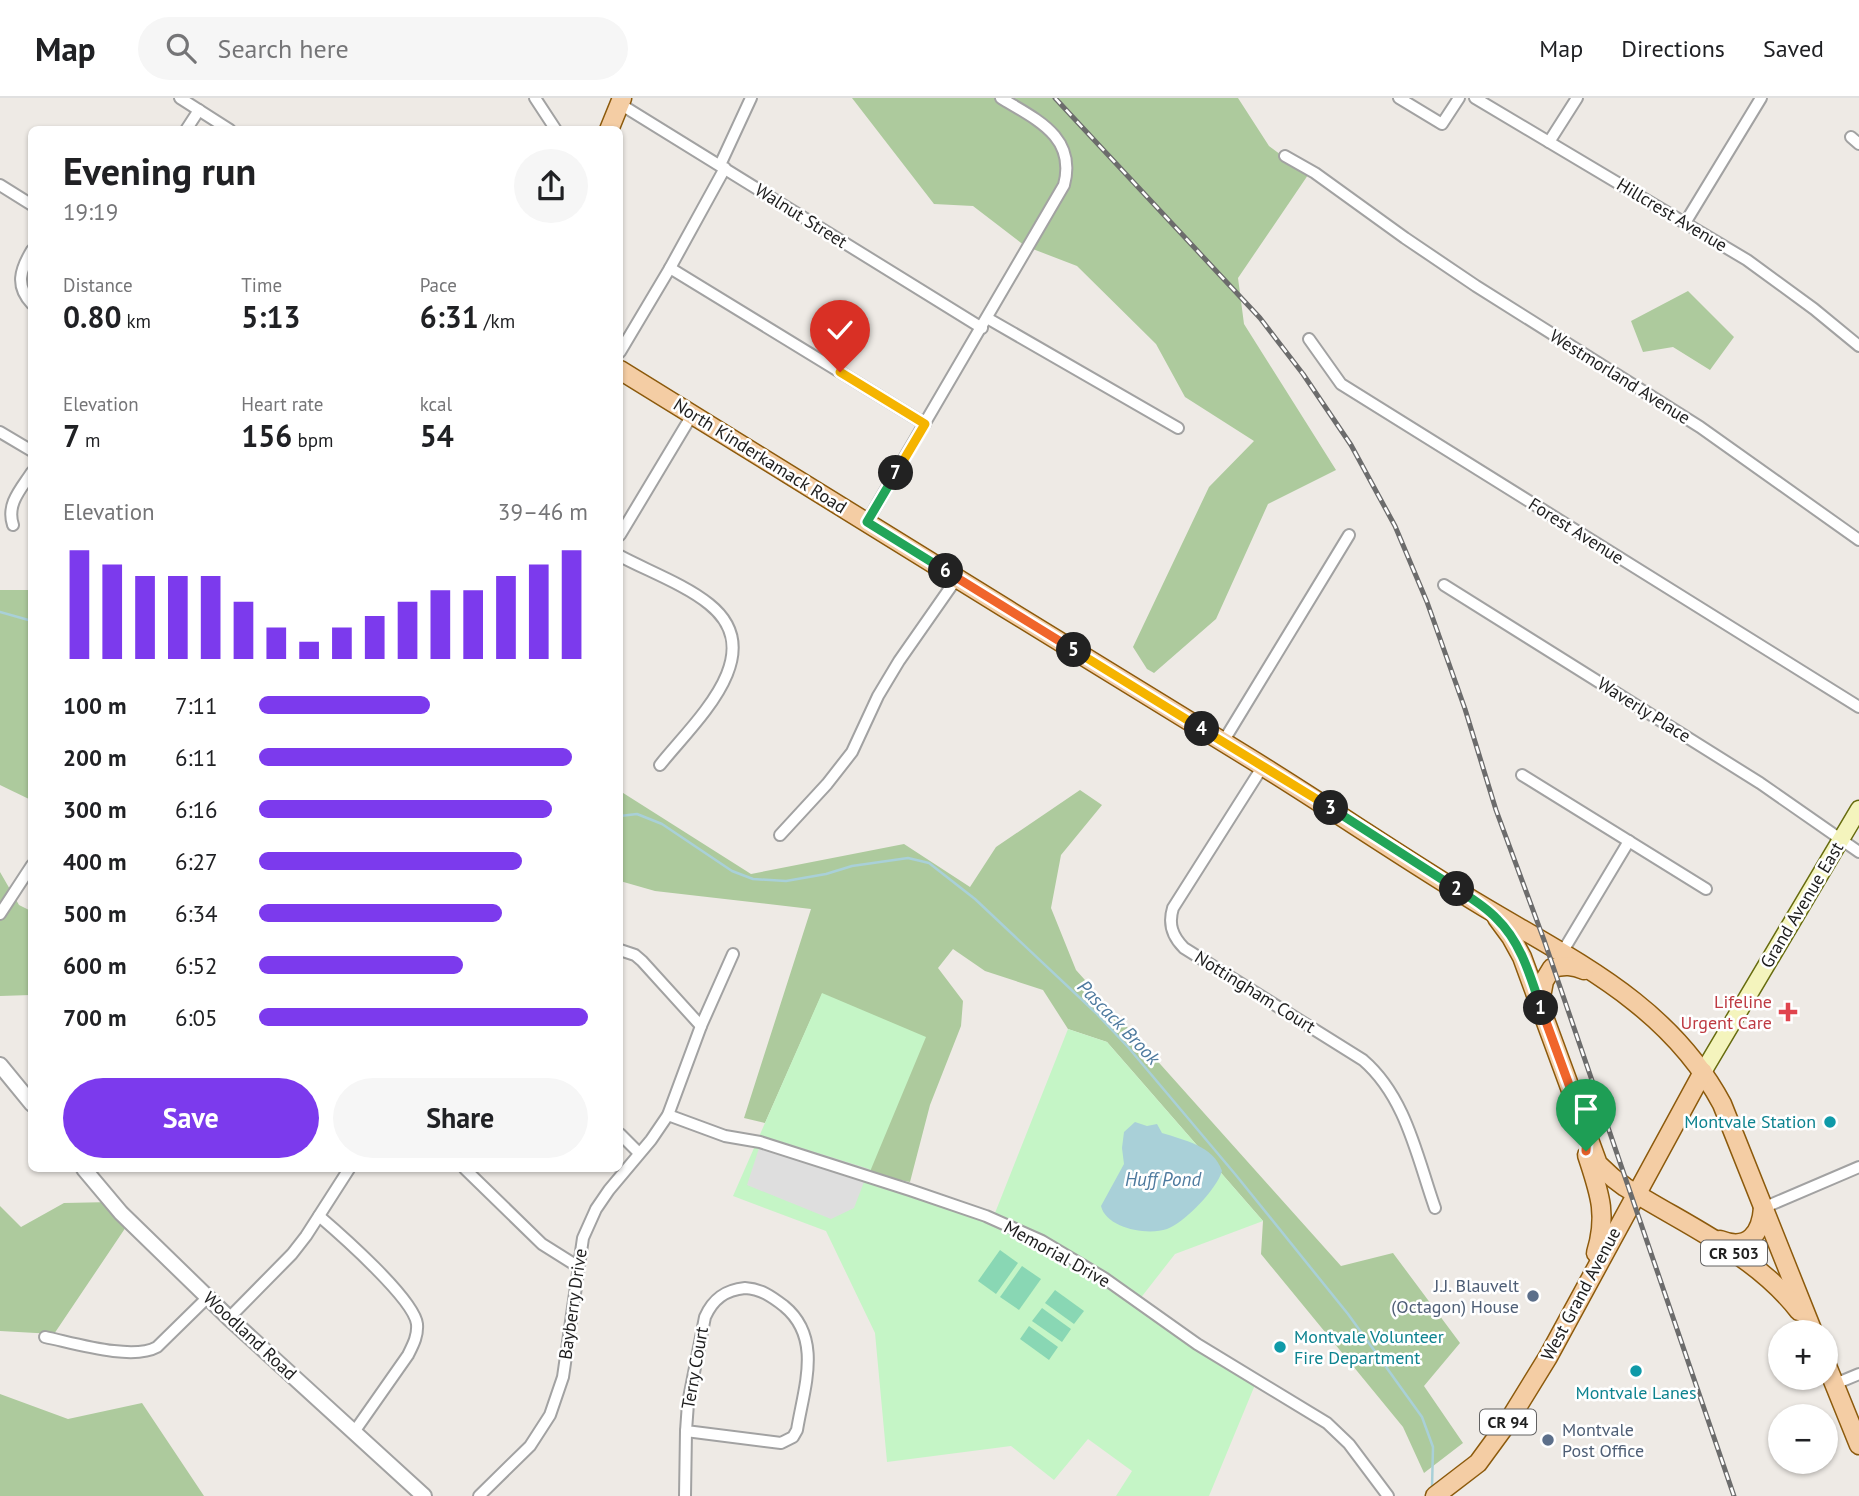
<!DOCTYPE html>
<html lang="en">
<head>
<meta charset="utf-8">
<style>
	:root { --surface:#fff; --page:#f6f6f6; --text:#202124; --muted:#757577; --line:#e0e0e0; --accent:#7c3aed }
	body { margin:0; font-family:"PT Sans",sans-serif; background:var(--page); color:var(--text); height:100vh; display:flex; flex-direction:column; font-size:26px; white-space:nowrap }
	* { box-sizing:border-box; margin:0 }
	p { font-size:23px; color:var(--muted) }
	.icon { flex:none; width:38px; height:38px; fill:none; stroke:currentColor; stroke-width:2; stroke-linecap:round; stroke-linejoin:round }
	.map { position:relative; flex:1; overflow:hidden }
	.sheet { position:absolute; left:28px; top:28px; width:595px; height:1046px; display:flex; flex-direction:column; background:var(--surface); border-radius:10px; box-shadow:0 2px 5px #0004 }
	.sheet>* { flex:none }
	.controls { position:absolute; left:1768px; top:1222px; display:grid; gap:14px }
	.controls a { display:grid; place-items:center; width:70px; height:70px; border-radius:50%; background:var(--surface); box-shadow:0 2px 5px #0004; font-size:35px }
	.pin { position:absolute; display:grid; place-items:center; width:60px; height:60px; color:#fff; margin:-72px -30px; border-radius:50% 50% 50% 0; rotate:-45deg; box-shadow:0 0 7px #0007 }
	.pin .icon { rotate:45deg }
	.km { position:absolute; width:35px; height:35px; margin:-18px; border-radius:50%; background:#222; color:#fff; font-size:19px; line-height:35px; text-align:center }
	.round { display:grid; place-items:center; flex:none; width:74px; height:74px; border-radius:37px; background:var(--page) }
	.overview { display:flex; align-items:center; justify-content:space-between; height:119px; padding:0 35px }
	h1 { font-size:38px; font-weight:700; line-height:52px }
	.metrics { display:grid; grid-template-columns:repeat(3,1fr); gap:10px; height:119px; padding:7px 35px }
	.metrics div { display:grid; align-content:center }
	.metrics b { font-size:30px; font-weight:700 }
	.metrics small { font-size:19px; font-weight:400 }
	.metrics p { font-size:19px }
	.chart { height:196px; padding:14px 35px }
	.chart p { display:flex; justify-content:space-between }
	.chart svg { width:100%; height:126px; margin-top:7px; stroke:var(--accent); stroke-width:6 }
	.primary-button { display:flex; gap:14px; margin-top:auto; padding:14px 35px }
	.primary-button a { flex:1; height:80px; border-radius:42px; background:var(--accent); color:#fff; font-size:28px; font-weight:700; line-height:80px; text-align:center }
	.primary-button a+a { background:var(--page); color:var(--text) }
	ul { padding:0 35px; list-style:none; font-size:23px }
	li { display:grid; grid-template-columns:112px 84px 1fr; align-items:center; height:52px }
	li i { height:18px; border-radius:9px; background:var(--accent) }
	header { display:flex; align-items:center; gap:42px; box-sizing:border-box; height:98px; padding:0 35px; background:var(--surface); border-bottom:2px solid var(--line) }
	header strong { font-size:33px }
	nav { display:flex; gap:38px; margin-inline-start:auto; font-size:24px }
	.search { width:490px; height:63px; background:var(--page); display:flex; align-items:center; gap:18px; box-sizing:border-box; padding:0 24px; border-radius:38px; color:var(--muted); font-size:26px }
	.map>svg:first-child { display:block }
</style>
</head>
<body>
<header>
<strong>Map</strong>
<div class="search"><svg class="icon" aria-label="search" viewBox="0 0 24 24"><circle cx="10" cy="10" r="6"/><path d="M15 15l6 6"/></svg>Search here</div>
<nav><a>Map</a><a>Directions</a><a>Saved</a></nav>
</header>
<div class="map">
<svg width="1859" height="1398" viewBox="0 0 1859 1398">
	<rect width="100%" height="100%" fill="#eeeae5"/>
	<g fill="#adca9d">
		<path d="M852,0H1238L1269,48L1308,77L1238,180L1244,226L1336,372L1268,406L1216,521L1154,575L1147,571L1133,549L1209,389L1254,343L1185,299L1156,246L1077,168L1025,148L973,108L934,106Z"/>
		<path d="M1688,193L1734,239L1710,272L1673,249L1643,254L1631,223Z"/>
		<path d="M0,492H31V702L0,687Z"/>
		<path d="M1080,692L1102,707L1061,757L1051,810L1076,872L1341,1168L1393,1155L1460,1245L1424,1288L1463,1345L1424,1375L1403,1329L1261,1156L1263,1123L1107,944L1068,931L1043,892L985,873L953,851L938,870L963,903L961,928L930,1007L910,1084L869,1076L822,896L765,1025L744,1020L811,811L655,793L620,783V693L751,776L904,746L970,789L996,749Z"/>
		<path d="M0,774L19,807L31,813V897L0,898Z"/>
		<path d="M112,1104L130,1123L54,1236L0,1233V1108L21,1129L64,1105Z"/>
		<path d="M0,1296L68,1321L142,1305L204,1398H0Z"/>
	</g>
	<path fill="#c5f5c6" d="M822,895L926,939L869,1076L993,1120L1068,931L1107,944L1263,1123L1175,1156L1136,1206L1257,1282L1209,1398H1116L1132,1373L1088,1341L1054,1382L1011,1348L887,1364L875,1235L826,1133L733,1098Z"/>
	<g fill="#89d7b4">
		<path d="M1000,1152L1018,1165L996,1196L978,1183Z"/>
		<path d="M1022,1168L1041,1181L1019,1212L1000,1199Z"/>
		<path d="M1055,1192L1084,1213L1074,1226L1045,1205Z"/>
		<path d="M1042,1210L1071,1231L1062,1244L1032,1223Z"/>
		<path d="M1029,1228L1058,1249L1049,1262L1020,1241Z"/>
	</g>
	<path fill="#dedede" d="M763,1038L869,1071L854,1110L831,1121L747,1087Z"/>
	<path fill="#a9d0d8" d="M1135,1024L1147,1028L1157,1026L1162,1035C1184,1042 1214,1048 1222,1073C1217,1091 1184,1125 1167,1131C1147,1138 1106,1130 1101,1108L1124,1066L1122,1050L1124,1034Z"/>
	<g fill="none" stroke-linecap="round" stroke-linejoin="round">
		<g stroke="#a9d0d8" stroke-width="2.5">
			<path d="M0,514L32,523"/>
			<path d="M620,718L637,716L662,726L732,773L753,781L786,783L826,776L852,768L908,760L929,765L975,801L1096,915L1128,949L1235,1076L1348,1216L1422,1319L1433,1349L1432,1390"/>
		</g>
		<g stroke="#a2a2a2" stroke-width="14">
			<g id="minor">
				<path d="M180,0L230,32"/>
				<path d="M535,0L556,32"/>
				<path d="M1399,0L1442,26L1459,0"/>
				<path d="M1475,0L1747,162L1814,211L1859,248"/>
				<path d="M620,6L982,230"/>
				<path d="M186,32L199,12"/>
				<path d="M1851,39L1859,46"/>
				<path d="M1549,44L1577,0"/>
				<path d="M1285,58L1315,75L1405,140L1476,188L1700,329L1859,442"/>
				<path d="M720,67L751,0"/>
				<path d="M0,87L32,107"/>
				<path d="M1685,125L1761,0"/>
				<path d="M32,152C20,172 15,188 32,206"/>
				<path d="M670,170L925,326"/>
				<path d="M987,220L1178,330"/>
				<path d="M1309,241L1341,286L1859,609"/>
				<path d="M620,254L670,170L725,70"/>
				<path d="M0,334L32,353"/>
				<path d="M867,424L1064,87C1077,38 1035,21 1001,0"/>
				<path d="M13,427C6,406 21,391 32,374"/>
				<path d="M620,437L692,317"/>
				<path d="M620,458C646,472 686,487 709,506C772,556 693,625 660,667"/>
				<path d="M1444,487L1760,685L1859,754"/>
				<path d="M1223,644L1349,437"/>
				<path d="M1263,668L1173,810C1168,826 1172,838 1184,850L1363,962C1406,999 1417,1059 1435,1110"/>
				<path d="M1522,677L1706,791"/>
				<path d="M780,737L827,686L852,654L878,598L899,563L957,480"/>
				<path d="M0,816L32,767"/>
				<path d="M620,852L635,857L642,863L701,928"/>
				<path d="M1563,853L1629,743"/>
				<path d="M668,1017L725,1038L760,1044L910,1092L986,1118L1042,1143L1104,1180L1197,1246L1327,1325L1349,1346L1388,1398"/>
				<path d="M620,1036L639,1055"/>
				<path d="M465,1071L542,1146L577,1168"/>
				<path d="M1763,1110L1859,1069"/>
				<path d="M319,1118C340,1136 414,1201 417,1226C418,1238 413,1247 408,1257L354,1334"/>
				<path d="M745,1190C761,1191 771,1198 784,1208C823,1240 804,1289 797,1332L793,1339L781,1345L686,1333L688,1305L705,1219C713,1201 725,1192 745,1190Z"/>
				<path d="M229,1220L292,1156L306,1138L349,1071"/>
				<path d="M45,1239C74,1245 132,1263 157,1249L208,1199"/>
				<path d="M1835,1286L1859,1276"/>
				<path d="M479,1398L530,1348L550,1317L563,1279L583,1140L596,1111L609,1092L651,1042L668,1017L701,928L733,856"/>
				<path d="M685,1398L686,1333"/>
			</g>
		</g>
		<g stroke="#a2a2a2" stroke-width="18">
			<g id="tertiary">
				<path d="M0,967L32,1006"/>
				<path d="M84,1071L121,1115L229,1220L424,1398"/>
			</g>
		</g>
		<g stroke="#676c0e" stroke-width="19">
			<path id="secondary" d="M1703,974L1859,711"/>
		</g>
		<g stroke="#8c5a0c" stroke-width="21">
			<g id="primary">
				<path d="M609,32L622,0"/>
				<path d="M620,272C828,401 1037,530 1246,658C1326,707 1404,761 1484,809C1576,864 1669,907 1722,1006L1813,1234"/>
				<path d="M1497,820L1511,839L1522,859L1598,1066L1613,1080L1625,1089C1685,1127 1755,1156 1799,1213"/>
				<path d="M1540,904L1544,883L1552,870C1564,867 1573,867 1584,872"/>
				<path d="M1587,1057C1599,1094 1608,1116 1596,1155"/>
				<path d="M1720,1142C1748,1153 1761,1136 1763,1110"/>
				<path d="M1825,1263L1859,1347"/>
				<path d="M1435,1398L1478,1365L1508,1324L1548,1259L1703,974"/>
			</g>
		</g>
		<use href="#minor" stroke="#fff" stroke-width="10"/>
		<use href="#tertiary" stroke="#fff" stroke-width="14"/>
		<use href="#secondary" stroke="#f4f4bd" stroke-width="16"/>
		<use href="#primary" stroke="#f4cda4" stroke-width="18"/>
		<g stroke="#6c6c6c" stroke-width="5">
			<path id="rail" d="M1055,0L1260,220L1303,276L1351,347L1395,428L1427,504L1465,611L1496,712L1544,842L1734,1398"/>
		</g>
		<use href="#rail" stroke="#fff" stroke-width="2.5" stroke-dasharray="8" stroke-linecap="butt"/>
	</g>
	<g fill="none" stroke-linecap="round" stroke-linejoin="round">
		<g stroke="#fff" stroke-width="14">
			<path id="split-1" d="M1541,910L1587,1036L1586,1053"/>
		</g>
		<g stroke="#fff" stroke-width="14">
			<path id="split-2" d="M1457,791C1471,800 1486,809 1497,821C1521,844 1531,880 1541,910"/>
		</g>
		<g stroke="#fff" stroke-width="14">
			<path id="split-3" d="M1331,710L1457,791"/>
		</g>
		<g stroke="#fff" stroke-width="14">
			<path id="split-4" d="M1202,631L1331,710"/>
		</g>
		<g stroke="#fff" stroke-width="14">
			<path id="split-5" d="M1074,552L1202,631"/>
		</g>
		<g stroke="#fff" stroke-width="14">
			<path id="split-6" d="M946,473L1074,552"/>
		</g>
		<g stroke="#fff" stroke-width="14">
			<path id="split-7" d="M896,375L867,424L946,473"/>
		</g>
		<g stroke="#fff" stroke-width="14">
			<path id="split-8" d="M840,274L925,326L896,375"/>
		</g>
		<use href="#split-1" stroke="#f0652b" stroke-width="9"/>
		<use href="#split-2" stroke="#22a559" stroke-width="9"/>
		<use href="#split-3" stroke="#22a559" stroke-width="9"/>
		<use href="#split-4" stroke="#f5b400" stroke-width="9"/>
		<use href="#split-5" stroke="#f5b400" stroke-width="9"/>
		<use href="#split-6" stroke="#f0652b" stroke-width="9"/>
		<use href="#split-7" stroke="#22a559" stroke-width="9"/>
		<use href="#split-8" stroke="#f5b400" stroke-width="9"/>
	</g>
	<path fill="#e0444e" stroke="#fff" stroke-width="2.5" d="M1784.5 903.5h7v7h7v7h-7v7h-7v-7h-7v-7h7z"/>
	<g fill="#0f9aa8" stroke="#fff" stroke-width="2.5">
		<circle cx="1830" cy="1024" r="7"/>
		<circle cx="1280" cy="1249" r="7"/>
		<circle cx="1636" cy="1273" r="7"/>
	</g>
	<g fill="#5c6f8a" stroke="#fff" stroke-width="2.5">
		<circle cx="1533" cy="1198" r="7"/>
		<circle cx="1548" cy="1342" r="7"/>
	</g>
	<g text-anchor="middle" stroke-width="5" stroke-linejoin="round" paint-order="stroke">
		<g fill="#fff" stroke="#626262" stroke-width="2">
			<rect x="1701" y="1142.5" width="66" height="25" rx="5"/>
			<rect x="1480" y="1311.5" width="56" height="25" rx="5"/>
		</g>
		<g font-size="16" font-weight="bold" fill="#1e1e1e">
			<text x="1734" y="1161">CR 503</text>
			<text x="1508" y="1330">CR 94</text>
		</g>
		<g font-size="18" fill="#1e1e1e" stroke="#fff">
			<text transform="translate(1672 117) rotate(31)" y="6">Hillcrest Avenue</text>
			<text transform="translate(801 118) rotate(32)" y="6">Walnut Street</text>
			<text transform="translate(1620 279) rotate(32)" y="6">Westmorland Avenue</text>
			<text transform="translate(760 358) rotate(32)" y="6">North Kinderkamack Road</text>
			<text transform="translate(1576 433) rotate(32)" y="6">Forest Avenue</text>
			<text transform="translate(1644 612) rotate(32)" y="6">Waverly Place</text>
			<text transform="translate(1802 807) rotate(-59)" y="6">Grand Avenue East</text>
			<text transform="translate(1255 894) rotate(32)" y="6">Nottingham Court</text>
			<text transform="translate(1057 1156) rotate(29)" y="6">Memorial Drive</text>
			<text transform="translate(1581 1196) rotate(-62)" y="6">West Grand Avenue</text>
			<text transform="translate(573 1206) rotate(-82)" y="6">Bayberry Drive</text>
			<text transform="translate(250 1238) rotate(43)" y="6">Woodland Road</text>
			<text transform="translate(695 1270) rotate(-80)" y="6">Terry Court</text>
		</g>
		<g font-size="18" fill="#be3a42" stroke="#fff" text-anchor="end">
			<text x="1772" y="910">Lifeline<tspan x="1772" dy="21">Urgent Care</tspan></text>
		</g>
		<g font-size="18" fill="#0d838f" stroke="#fff" text-anchor="end">
			<text x="1816" y="1030">Montvale Station</text>
			<text x="1294" y="1245" text-anchor="start">Montvale Volunteer<tspan x="1294" dy="21">Fire Department</tspan></text>
			<text x="1636" y="1301" text-anchor="middle">Montvale Lanes</text>
		</g>
		<g font-size="18" fill="#4e5e75" stroke="#fff" text-anchor="end">
			<text x="1519" y="1194">J.J. Blauvelt<tspan x="1519" dy="21">(Octagon) House</tspan></text>
			<text x="1562" y="1338" text-anchor="start">Montvale<tspan x="1562" dy="21">Post Office</tspan></text>
		</g>
		<g font-size="19" font-style="italic" fill="#4f7b9f" stroke="#fff">
			<text transform="translate(1119 924) rotate(46)" y="7">Pascack Brook</text>
			<text x="1163" y="1088">Huff Pond</text>
		</g>
	</g>
</svg>
<div class="controls">
<a>+</a>
<a>−</a>
</div>
<div class="pin" style="left:1586px;top:1053px;background:#1e9e55"><svg class="icon" aria-label="arrive" viewBox="0 0 24 24"><path d="M6 21V4h12l-3 4 3 4H6"/></svg></div>
<div class="pin" style="left:840px;top:274px;background:#d93025"><svg class="icon" aria-label="check" viewBox="0 0 24 24"><path d="M5 12l5 5 9-10"/></svg></div>
<b class="km" style="left:1541px;top:910px">1</b>
<b class="km" style="left:1457px;top:791px">2</b>
<b class="km" style="left:1331px;top:710px">3</b>
<b class="km" style="left:1202px;top:631px">4</b>
<b class="km" style="left:1074px;top:552px">5</b>
<b class="km" style="left:946px;top:473px">6</b>
<b class="km" style="left:896px;top:375px">7</b>
<section class="sheet">
<div class="overview"><div><h1>Evening run</h1><p>19:19</p></div><a class="round"><svg class="icon" aria-label="share" viewBox="0 0 24 24"><path d="M12 15V3M7 8l5-5 5 5M5 13v7h14v-7"/></svg></a></div>
<div class="metrics">
<div><p>Distance</p><b>0.80<small> km</small></b></div>
<div><p>Time</p><b>5:13</b></div>
<div><p>Pace</p><b>6:31<small> /km</small></b></div>
</div>
<div class="metrics">
<div><p>Elevation</p><b>7<small> m</small></b></div>
<div><p>Heart rate</p><b>156<small> bpm</small></b></div>
<div><p>kcal</p><b>54</b></div>
</div>
<div class="chart"><p><span>Elevation</span>39–46 m</p>
<svg viewBox="0 0 160 44" preserveAspectRatio="none"><path d="M5 44V6M15 44V11M25 44V15M35 44V15M45 44V15M55 44V24M65 44V33M75 44V38M85 44V33M95 44V29M105 44V24M115 44V20M125 44V20M135 44V15M145 44V11M155 44V6"/></svg>
</div>
<ul>
<li><b>100 m</b>7:11<i style="width:52%"></i></li>
<li><b>200 m</b>6:11<i style="width:95%"></i></li>
<li><b>300 m</b>6:16<i style="width:89%"></i></li>
<li><b>400 m</b>6:27<i style="width:80%"></i></li>
<li><b>500 m</b>6:34<i style="width:74%"></i></li>
<li><b>600 m</b>6:52<i style="width:62%"></i></li>
<li><b>700 m</b>6:05<i style="width:100%"></i></li>
</ul>
<div class="primary-button"><a>Save</a><a>Share</a></div>
</section>
</div>
</body>
</html>
